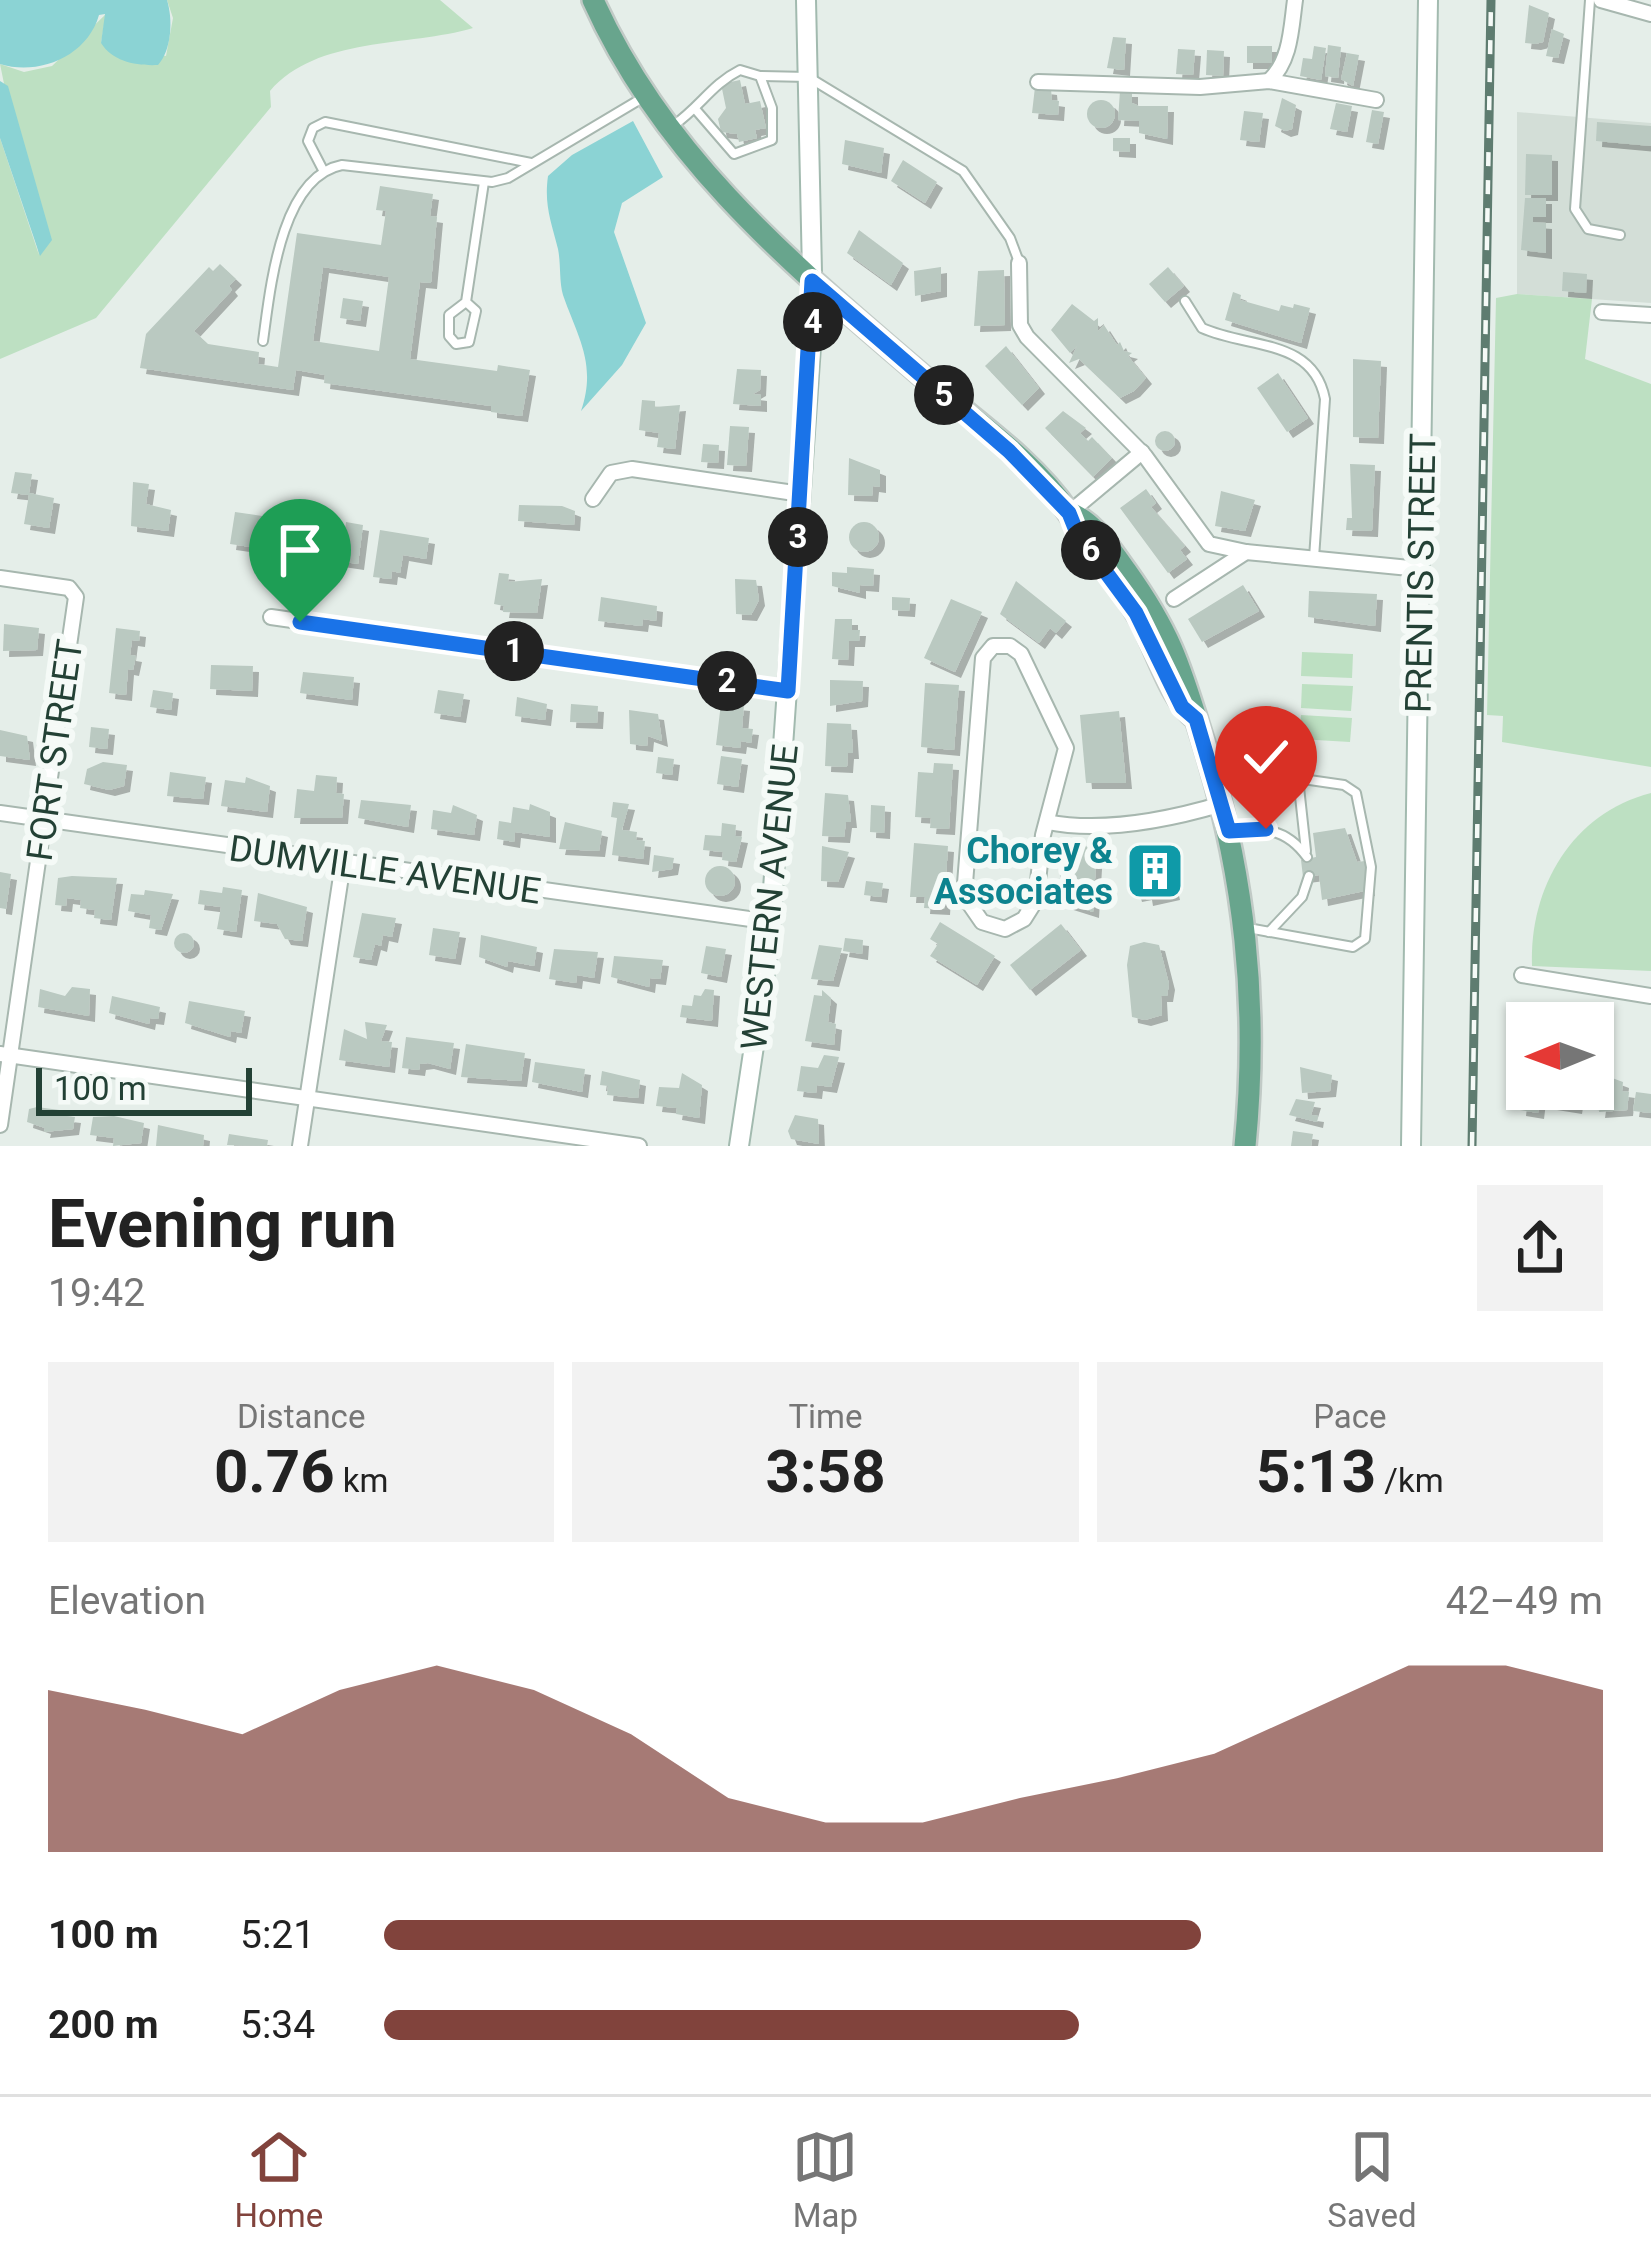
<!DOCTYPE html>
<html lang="en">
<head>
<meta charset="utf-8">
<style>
	:root { --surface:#fff; --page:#f2f2f2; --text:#222; --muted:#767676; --line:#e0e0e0; --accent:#81433c }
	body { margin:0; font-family:Roboto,sans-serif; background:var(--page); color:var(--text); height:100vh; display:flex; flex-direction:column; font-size:45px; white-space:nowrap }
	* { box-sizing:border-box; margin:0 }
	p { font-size:39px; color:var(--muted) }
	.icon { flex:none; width:66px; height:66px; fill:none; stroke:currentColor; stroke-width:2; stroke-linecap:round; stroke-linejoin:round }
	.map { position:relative; height:1146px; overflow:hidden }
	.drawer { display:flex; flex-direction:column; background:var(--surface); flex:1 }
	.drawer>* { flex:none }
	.needle { width:78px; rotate:269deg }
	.controls { position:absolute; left:1506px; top:1002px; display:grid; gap:24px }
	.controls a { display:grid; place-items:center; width:108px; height:108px; border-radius:0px; background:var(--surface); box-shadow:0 3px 9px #0004; font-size:60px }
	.scale { position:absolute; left:36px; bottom:30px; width:216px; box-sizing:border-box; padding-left:12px; border:6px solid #234135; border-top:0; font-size:33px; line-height:42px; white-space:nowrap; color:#234135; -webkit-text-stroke:9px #f5faf7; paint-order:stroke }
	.pin { position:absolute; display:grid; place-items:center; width:102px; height:102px; color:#fff; margin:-123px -51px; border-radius:50% 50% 50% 0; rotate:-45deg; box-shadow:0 0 12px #0007 }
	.pin .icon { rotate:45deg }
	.km { position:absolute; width:60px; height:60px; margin:-30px; border-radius:50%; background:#222; color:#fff; font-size:33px; line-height:60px; text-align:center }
	.round { display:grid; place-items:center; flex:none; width:126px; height:126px; border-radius:0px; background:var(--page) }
	.overview { display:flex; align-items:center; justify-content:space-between; height:204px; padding:0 48px }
	h1 { font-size:66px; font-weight:700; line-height:90px }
	.figures { display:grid; grid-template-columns:repeat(3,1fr); gap:18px; height:204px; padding:12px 48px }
	.figures div { display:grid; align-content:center; border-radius:0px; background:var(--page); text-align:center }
	.figures b { font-size:60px; font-weight:700 }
	.figures small { font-size:33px; font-weight:400 }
	.figures p { font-size:33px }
	.chart { height:336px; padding:24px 48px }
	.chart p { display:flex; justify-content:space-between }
	.chart svg { width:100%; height:216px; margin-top:12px; fill:var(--accent); opacity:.7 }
	ul { padding:0 48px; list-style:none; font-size:39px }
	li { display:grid; grid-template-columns:192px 144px 1fr; align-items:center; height:90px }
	li i { height:30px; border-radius:15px; background:var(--accent) }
	.tabs { display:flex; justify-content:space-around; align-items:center; height:168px; border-top:3px solid var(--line); background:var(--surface); font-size:33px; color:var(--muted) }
	.tabs a { display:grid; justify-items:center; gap:6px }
	.tabs .active { color:var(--accent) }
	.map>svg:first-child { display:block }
</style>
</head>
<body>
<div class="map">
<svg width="1651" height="1146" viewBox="0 0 1651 1146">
	<defs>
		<filter id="shadow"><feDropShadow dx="6" dy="6" stdDeviation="0" flood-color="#0004"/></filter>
	</defs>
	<rect width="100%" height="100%" fill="#e5eee9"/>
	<path fill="#d3ded7" d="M1517,112L1651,123V303L1517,294Z"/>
	<g fill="#bde0c2">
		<path d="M167,0H440L473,28C409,47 317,36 270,91L271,107L96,318L0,359V138L39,255L0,64L24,72L52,66L106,14L101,43L166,56L173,18Z"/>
		<path d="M1517,294L1592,299L1585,359L1651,384V767L1502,742L1503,716L1487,715L1496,298Z"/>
		<path d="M1302,652L1353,654L1352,678L1301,676Z"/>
		<path d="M1302,684L1353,686L1351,711L1301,708Z"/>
		<path d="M1301,715L1352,718L1350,742L1299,739Z"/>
		<path d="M1651,793V971L1532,966C1529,888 1572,813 1651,793Z"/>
	</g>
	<g fill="#8bd3d4">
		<path d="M0,0H167C173,19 172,50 158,65C137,66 113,62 101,43L105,14L99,15C87,57 38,76 0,64Z"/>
		<path d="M0,81L8,86L52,240L40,256L0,138Z"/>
		<path d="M633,121L663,177L622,203L614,232L646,323L622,365L581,411C597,364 578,338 563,295C559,281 561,264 558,249C551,221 544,205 548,176L572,155Z"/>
	</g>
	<g fill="#bac9c1" fill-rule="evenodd" filter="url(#shadow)">
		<path d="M1529,5L1549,13L1543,42L1535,44L1525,43Z"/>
		<path d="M1552,29L1564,34L1558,58L1546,56Z"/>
		<path d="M1113,37L1126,38L1124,70L1107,68Z"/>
		<path d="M1328,45L1341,47L1338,78L1325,76Z"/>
		<rect x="1247" y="46" width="25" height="17"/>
		<path d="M1314,46L1326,48L1321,80L1300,76L1303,58L1312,59Z"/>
		<path d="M1178,49L1195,50L1193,75L1176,74Z"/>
		<path d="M1207,50L1224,51L1223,76L1206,75Z"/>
		<path d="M1347,53L1359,55L1353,86L1341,79Z"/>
		<path d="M740,80L745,104L760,101L766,128L755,130L757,138L739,142L737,134L721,132L718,119L726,108L721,84Z"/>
		<path d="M1035,87L1051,89L1052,100L1059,101L1058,115L1032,113Z"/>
		<path d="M1120,91H1132V103L1139,106H1168L1167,139L1139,133V121L1118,120Z"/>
		<path d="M1282,98L1296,105L1292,129L1285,131L1275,126Z"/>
		<circle cx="1101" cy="114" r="14"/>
		<path d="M1336,103L1352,106L1347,132L1330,129Z"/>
		<path d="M1372,110L1384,112L1378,144L1366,142Z"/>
		<path d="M1244,111L1263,113L1259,142L1240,140Z"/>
		<path d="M1597,122L1651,126V146L1596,141Z"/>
		<path d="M1113,138H1130V152L1113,151Z"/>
		<path d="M845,140L884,148L881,173L842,164Z"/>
		<path d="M1526,154L1552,155V195H1525Z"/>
		<path d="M903,160L937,182L925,203L891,181Z"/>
		<path d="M380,186L433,194L430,216L437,217L431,283L420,282L410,359L497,371L498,365L530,370L522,416L491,412V406L324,383L325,375L296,370L293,390L140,368L146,334L209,267L213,271L220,264L236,279L229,286L232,290L194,331L208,344L259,352L258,364L278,367L297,233L381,245L386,211L376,210ZM323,267L389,277L379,351L313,341Z"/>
		<path d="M1525,198H1546V217H1533V222L1546,223V253L1521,250Z"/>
		<path d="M859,230L903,263L891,285L847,253Z"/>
		<path d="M941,267V291L915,296L914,271Z"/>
		<path d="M1168,267L1184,286L1165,302L1149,284Z"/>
		<path d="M1004,270L1005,325L974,326L978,271Z"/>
		<path d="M1563,272L1587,274L1586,293L1562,291Z"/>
		<path d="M1233,292L1241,295L1240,300L1279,311L1281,305L1293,308L1294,304L1310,308L1301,343L1225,320Z"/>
		<path d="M343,298L363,301L360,321L340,318Z"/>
		<path d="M1072,304L1094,321L1098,318V331L1104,325L1117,345L1120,342L1124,351L1132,353L1128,356L1146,378L1134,391L1120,398L1079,359L1069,363L1077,346L1070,353L1051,330Z"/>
		<path d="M1006,346L1039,388L1022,405L985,366Z"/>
		<path d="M1353,359L1381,361L1378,438L1353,437Z"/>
		<path d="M737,369L761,370L760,390L753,394L761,395V406L733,404Z"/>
		<path d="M1278,373L1308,418L1287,432L1257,388Z"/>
		<path d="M642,400L655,401V407L680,405L675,449L657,447L659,433L639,430Z"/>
		<path d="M1063,411L1086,428L1080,433L1088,441L1092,437L1112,458L1093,477L1045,428Z"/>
		<path d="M730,426L749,427L746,466L727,465Z"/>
		<circle cx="1165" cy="441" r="10"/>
		<path d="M703,444L719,445L718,463L701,462Z"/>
		<path d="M849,458L880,470V487L873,486L872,496L848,495Z"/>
		<path d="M1350,464L1375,465L1372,531L1346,530L1347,518H1352Z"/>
		<path d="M15,472L32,474L29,493L54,498L49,528L24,524L29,495L11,493Z"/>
		<path d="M133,482L149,484L146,504L171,510L168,531L131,526Z"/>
		<path d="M1146,489L1156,503L1151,507L1185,546L1180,550L1187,559L1168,573L1120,508Z"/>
		<path d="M1221,491L1255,500L1245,531L1215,526Z"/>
		<path d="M519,505L562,506L575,511L574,525L518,521Z"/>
		<path d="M235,512L269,517L264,549L230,544Z"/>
		<circle cx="864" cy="537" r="15"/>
		<path d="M346,522L363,525L358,564L311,557L314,534L331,537L332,529L345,530Z"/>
		<path d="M380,530L429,538L426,559L403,555L400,573L392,571L391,579L373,577Z"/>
		<path d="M847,567L874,569L873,586L860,585V593L832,586V572L847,573Z"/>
		<path d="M499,573L509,574L508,582L542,579L537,613L503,612L504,606L494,604Z"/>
		<path d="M735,579L756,580L759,600L751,615L736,614Z"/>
		<path d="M1016,581L1066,621L1056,633L1050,628L1039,643L1000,614Z"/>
		<path d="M1243,585L1259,611L1202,642L1188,619Z"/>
		<path d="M1309,591L1377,594L1375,626L1308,617Z"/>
		<path d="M601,597L657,606L656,621L643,619L642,626L598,621Z"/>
		<path d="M892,597L910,598L909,611L892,610Z"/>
		<path d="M951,599L982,612L955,672L924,658Z"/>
		<path d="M835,619H852V630H860L859,641H849L848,660L832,659Z"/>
		<path d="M4,624L39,628L37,650L3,651Z"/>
		<path d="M116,628L140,631L139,641L132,640L130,655L136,656L133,670L128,669L126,695L109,693Z"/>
		<path d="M211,665L253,666L252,691L210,689Z"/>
		<path d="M303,672L354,677L352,700L300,693Z"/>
		<path d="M830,680L863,681L862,701L830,706Z"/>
		<path d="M925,683L959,685L954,750L921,747Z"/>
		<path d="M153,690L173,693L171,710L150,707Z"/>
		<path d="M438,690L464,694L460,717L434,713Z"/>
		<path d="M517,697L547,704L545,720L515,716Z"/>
		<path d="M721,703L744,705L742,728L753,729L751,743L741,741L740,748L716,745Z"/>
		<path d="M571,704L598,706L597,723L570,722Z"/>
		<path d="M629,710L658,714L662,741L648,736L647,746L630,744Z"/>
		<path d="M1119,711L1126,783H1086L1080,715Z"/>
		<path d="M827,723L851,724L853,753H848L847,767L825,766Z"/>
		<path d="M91,727L109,729L107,749L89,747Z"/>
		<path d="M0,730L27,736L30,760L0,756Z"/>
		<path d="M721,756L742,759L738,787L717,784Z"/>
		<path d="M658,757L674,759L672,775L656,773Z"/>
		<path d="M103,762L127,765L124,786L109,790L84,784L87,769Z"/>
		<path d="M934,763L953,764L949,829L930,828L931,818L915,817L918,772L933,773Z"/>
		<path d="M170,772L206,777L203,799L167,796Z"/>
		<path d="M316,775L337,777L336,793L344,794L342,818H294L297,789L314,791Z"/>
		<path d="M246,777L270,786L267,812L221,806L225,780L245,783Z"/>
		<path d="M825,793L848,795L851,822H846L844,837L822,836Z"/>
		<path d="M361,800L411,805L408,827L358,818Z"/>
		<path d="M613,802L629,804L622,830L637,832L636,840L645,841L643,859L612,855L617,818L611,817Z"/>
		<path d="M530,804L550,812V837L515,832L514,842L497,839L499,821L511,823L513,807L529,810Z"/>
		<path d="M453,805L477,815L474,835L431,829L433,810L451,813Z"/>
		<path d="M871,805L885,806L884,833L870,832Z"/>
		<path d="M565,822L602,831L599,851L559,849Z"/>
		<path d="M722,823L736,825L735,836L742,837L736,862L722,860L723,852L703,850L705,835L721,836Z"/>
		<path d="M1345,828L1357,862L1365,861L1369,890L1322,900L1319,875L1303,877L1301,860L1316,857L1313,833Z"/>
		<path d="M914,843L948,846L944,909L924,908L925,897H910Z"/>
		<path d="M822,846L849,852L838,882L821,881Z"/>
		<path d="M1079,846L1097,847L1093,912L1058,901L1062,854L1079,855Z"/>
		<path d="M654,855L674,858L672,869L652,872Z"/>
		<path d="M1165,856L1174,894L1147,900L1146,894L1136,896L1132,882L1143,880L1139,862Z"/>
		<circle cx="720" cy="881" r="15"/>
		<path d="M0,872L11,874L6,909L0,908Z"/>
		<path d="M72,876L117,878L111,920L94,918L95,910L80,908L81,900L67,898L66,906L55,905L58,878Z"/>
		<path d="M866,881L883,883L881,897L864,895Z"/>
		<path d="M223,887L242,890L236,932L217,929L221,907L198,904L200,890L222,893Z"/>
		<path d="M145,890L173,894L161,930L149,928L151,915L128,911L131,894L144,895Z"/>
		<path d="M258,893L307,907L302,941L285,939L277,924L254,921Z"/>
		<path d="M362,913L396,918L392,937L383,935L381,946L375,944L371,960L353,957Z"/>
		<path d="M940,922L995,956L977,985L930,956L938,944L930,939Z"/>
		<path d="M1061,924L1081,950L1030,990L1010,965Z"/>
		<path d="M433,928L460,932L455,959L429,955Z"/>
		<circle cx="184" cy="943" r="10"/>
		<path d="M481,935L537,947L534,966L508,961L507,967L479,957Z"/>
		<path d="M845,938L863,940L862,954L843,951Z"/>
		<path d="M1144,942L1159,945L1169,984L1167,996H1161L1162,1015L1145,1020L1132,1017L1127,965L1130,946Z"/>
		<path d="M819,945L842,948L833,981L811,979Z"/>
		<path d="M706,946L726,949L721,977L701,973Z"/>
		<path d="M554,949L598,952L594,978L577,975L576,983L549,979Z"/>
		<path d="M614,956L663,960L660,979L650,978L649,987L611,977Z"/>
		<path d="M72,987L90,989L89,1016L38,1007L40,989L65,996Z"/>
		<path d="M705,989L714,990L712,1021L680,1017L682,1005L692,1006L694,995L701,996Z"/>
		<path d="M822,990L831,998L828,1022L836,1024L834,1045L805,1041L814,995L822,996Z"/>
		<path d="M112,996L160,1007L158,1019L150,1018L149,1024L109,1013Z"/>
		<path d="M189,1001L245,1011L241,1033L231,1031L230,1037L185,1023Z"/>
		<path d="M365,1022L387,1025L381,1041L392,1042L389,1067L339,1060L344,1029L367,1039Z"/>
		<path d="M406,1037L454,1043L450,1069L428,1063L420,1064L419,1070L402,1068Z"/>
		<path d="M466,1044L525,1053L521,1081L461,1077Z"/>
		<path d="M824,1055L839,1057L831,1087L817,1085L816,1093L797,1091L801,1066L818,1068Z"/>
		<path d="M535,1062L585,1069L582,1092L532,1082Z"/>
		<path d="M1300,1067L1332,1075L1330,1091L1302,1093Z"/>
		<path d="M602,1071L640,1080L638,1098L607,1095L608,1086L600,1085Z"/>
		<path d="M1596,1072L1623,1082L1622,1091L1629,1092L1627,1110L1599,1112L1600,1105L1582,1103L1583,1089H1593Z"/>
		<path d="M682,1073L702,1085L699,1118L676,1114L677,1108L656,1106L659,1087L679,1088Z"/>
		<path d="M1523,1082L1527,1089H1541L1538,1113L1520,1110Z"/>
		<path d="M1554,1089H1579L1576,1108L1551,1104Z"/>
		<path d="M1636,1092L1651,1094V1113L1633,1111Z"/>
		<path d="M1296,1099L1315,1102L1311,1115L1318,1116L1317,1122L1289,1115Z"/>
		<path d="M37,1107L67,1111L66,1116L75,1117L73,1129L44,1132L45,1128L27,1122L29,1109Z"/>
		<path d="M795,1115L818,1119L819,1144L791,1139L788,1131Z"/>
		<path d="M114,1116L144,1123L141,1143L113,1146L114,1138L90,1135L93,1117Z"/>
		<path d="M158,1125L204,1135L203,1146H156Z"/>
		<path d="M1293,1131L1313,1134L1311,1146H1291Z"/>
		<path d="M229,1134L268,1140L267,1146L227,1145Z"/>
	</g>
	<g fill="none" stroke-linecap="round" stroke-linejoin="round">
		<g stroke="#a7b7af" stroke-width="12">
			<g id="lane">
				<path d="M1590,0L1575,209L1588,229L1620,235"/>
				<path d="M760,76L808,77L963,171L1010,238L1019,262"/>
				<path d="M674,125C700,107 712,84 740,70L760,76L772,108V140L734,154L696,110"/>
				<path d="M323,170L308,141L313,128L325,122L531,163"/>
				<path d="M1185,301L1202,328C1249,349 1313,338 1325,399L1314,558"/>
				<path d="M466,302L476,311L469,342L456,344L449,336V315L466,302L484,182"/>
				<path d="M263,341C270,291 280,177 342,165L492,182L508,178L644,97"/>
				<path d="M1213,766L1344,785L1356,793L1371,867L1365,939L1353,947L1248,928"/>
				<path d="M1298,778L1306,851"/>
				<path d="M1229,831C1263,827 1286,828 1307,857"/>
				<path d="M1269,932L1302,897L1309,876"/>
			</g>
		</g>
		<g stroke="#a7b7af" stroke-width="18">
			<g id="street">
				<path d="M1601,0L1651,14"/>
				<path d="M1269,81C1291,60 1291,29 1295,0"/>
				<path d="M1038,82L1200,87L1269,81L1376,100"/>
				<path d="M1019,263L1020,325L1027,337L1145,456L1209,544L1246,552L1420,569"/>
				<path d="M1602,312L1651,315"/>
				<path d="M593,499L611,473L632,469L801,494"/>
				<path d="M1069,513L1142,452"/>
				<path d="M0,578L69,588L76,597L0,1125"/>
				<path d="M1174,599L1246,552"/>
				<path d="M271,617L789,691"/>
				<path d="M993,646H1010L1021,654L1066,748L1043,835L1036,900L1024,919L1005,929L982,922L964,896L983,658Z"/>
				<path d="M0,813L771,922"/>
				<path d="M1047,822C1103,833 1168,820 1222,804"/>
				<path d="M1522,975L1651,996"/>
				<path d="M0,1054L639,1146"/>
				<path d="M300,1146L343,863"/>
			</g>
		</g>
		<g stroke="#a2baaf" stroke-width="22">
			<g id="secondary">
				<path d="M739,1146L769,946L813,318L806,0"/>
				<path d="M1411,1146L1428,0"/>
			</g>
		</g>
		<g stroke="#c1cac6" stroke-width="26">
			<g id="primary">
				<path d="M593,0C667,165 802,272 935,387C979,424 1035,463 1068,512C1091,546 1117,581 1139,617C1157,649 1169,697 1196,719"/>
				<path d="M1070,513C1095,523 1110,549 1126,571C1171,634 1180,666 1202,737C1245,874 1259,1004 1245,1146"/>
			</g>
		</g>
		<use href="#lane" stroke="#fff" stroke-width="8"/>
		<use href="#street" stroke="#fff" stroke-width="14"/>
		<use href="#secondary" stroke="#fff" stroke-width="18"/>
		<use href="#primary" stroke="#68a58d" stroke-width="21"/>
		<g stroke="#5e7c70" stroke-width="9">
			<path id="rail" d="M1472,1146L1491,0"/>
		</g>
		<use href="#rail" stroke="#f5faf7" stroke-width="4.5" stroke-dasharray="14" stroke-linecap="butt"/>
	</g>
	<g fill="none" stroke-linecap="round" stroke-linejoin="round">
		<g stroke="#fff" stroke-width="24">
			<path id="route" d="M300,622L788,691L812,281L1009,451L1069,513L1077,533L1136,613L1182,707L1196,719L1229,831L1266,829"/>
		</g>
		<use href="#route" stroke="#1a73e8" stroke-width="15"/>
	</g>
	<defs>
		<g id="building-square" transform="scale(3)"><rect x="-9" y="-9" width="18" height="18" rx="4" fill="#0f9aa8" stroke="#f5faf7"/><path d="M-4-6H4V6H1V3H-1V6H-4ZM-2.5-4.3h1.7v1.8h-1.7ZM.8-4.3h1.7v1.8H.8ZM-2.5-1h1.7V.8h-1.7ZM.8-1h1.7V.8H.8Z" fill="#fff"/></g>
	</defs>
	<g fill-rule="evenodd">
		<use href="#building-square" x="1155" y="871"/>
	</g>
	<g text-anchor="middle" stroke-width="12" stroke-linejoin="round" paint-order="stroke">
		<g font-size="36" fill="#234135" stroke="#f5faf7">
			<text transform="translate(1420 573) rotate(-89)" y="13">PRENTIS STREET</text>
			<text transform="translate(54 750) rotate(-82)" y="13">FORT STREET</text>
			<text transform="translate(385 869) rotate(8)" y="13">DUMVILLE AVENUE</text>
			<text transform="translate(769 897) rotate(-84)" y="13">WESTERN AVENUE</text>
		</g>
		<g font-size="36" font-weight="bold" fill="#0d838f" stroke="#f5faf7" text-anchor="end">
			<text x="1113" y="863">Chorey &amp;<tspan x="1113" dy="41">Associates</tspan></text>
		</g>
	</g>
</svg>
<div class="controls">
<a><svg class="needle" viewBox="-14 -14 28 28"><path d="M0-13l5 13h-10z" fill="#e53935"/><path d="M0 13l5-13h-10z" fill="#767676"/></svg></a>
</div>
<div class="scale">100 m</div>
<div class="pin" style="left:300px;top:622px;background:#1e9e55"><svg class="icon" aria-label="arrive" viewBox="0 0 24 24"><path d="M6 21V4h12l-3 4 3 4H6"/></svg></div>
<div class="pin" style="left:1266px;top:829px;background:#d93025"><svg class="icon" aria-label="check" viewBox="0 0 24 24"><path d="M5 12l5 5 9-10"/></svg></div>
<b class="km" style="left:514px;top:651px">1</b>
<b class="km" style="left:727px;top:681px">2</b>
<b class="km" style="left:798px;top:537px">3</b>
<b class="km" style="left:813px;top:322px">4</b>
<b class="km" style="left:944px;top:395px">5</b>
<b class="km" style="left:1091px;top:550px">6</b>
</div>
<section class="drawer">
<div class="overview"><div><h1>Evening run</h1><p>19:42</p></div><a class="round"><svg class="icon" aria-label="share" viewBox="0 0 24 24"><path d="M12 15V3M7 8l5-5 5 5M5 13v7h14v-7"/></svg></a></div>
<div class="figures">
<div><p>Distance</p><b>0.76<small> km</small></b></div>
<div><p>Time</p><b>3:58</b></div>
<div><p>Pace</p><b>5:13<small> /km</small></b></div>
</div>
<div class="chart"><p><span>Elevation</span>42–49 m</p>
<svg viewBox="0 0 160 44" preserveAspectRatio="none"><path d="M0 44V11L10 15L20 20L30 11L40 6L50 11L60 20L70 33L80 38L90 38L100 33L110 29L120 24L130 15L140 6L150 6L160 11V44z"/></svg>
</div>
<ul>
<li><b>100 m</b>5:21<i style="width:67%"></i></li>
<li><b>200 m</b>5:34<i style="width:57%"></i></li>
</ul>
</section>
<nav class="tabs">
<a class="active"><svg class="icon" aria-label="home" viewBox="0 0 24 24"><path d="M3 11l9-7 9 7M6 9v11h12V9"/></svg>Home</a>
<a><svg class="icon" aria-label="map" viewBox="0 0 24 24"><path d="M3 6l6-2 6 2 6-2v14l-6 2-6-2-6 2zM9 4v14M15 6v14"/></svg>Map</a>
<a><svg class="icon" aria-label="saved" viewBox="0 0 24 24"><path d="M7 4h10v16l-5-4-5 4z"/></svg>Saved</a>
</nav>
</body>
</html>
